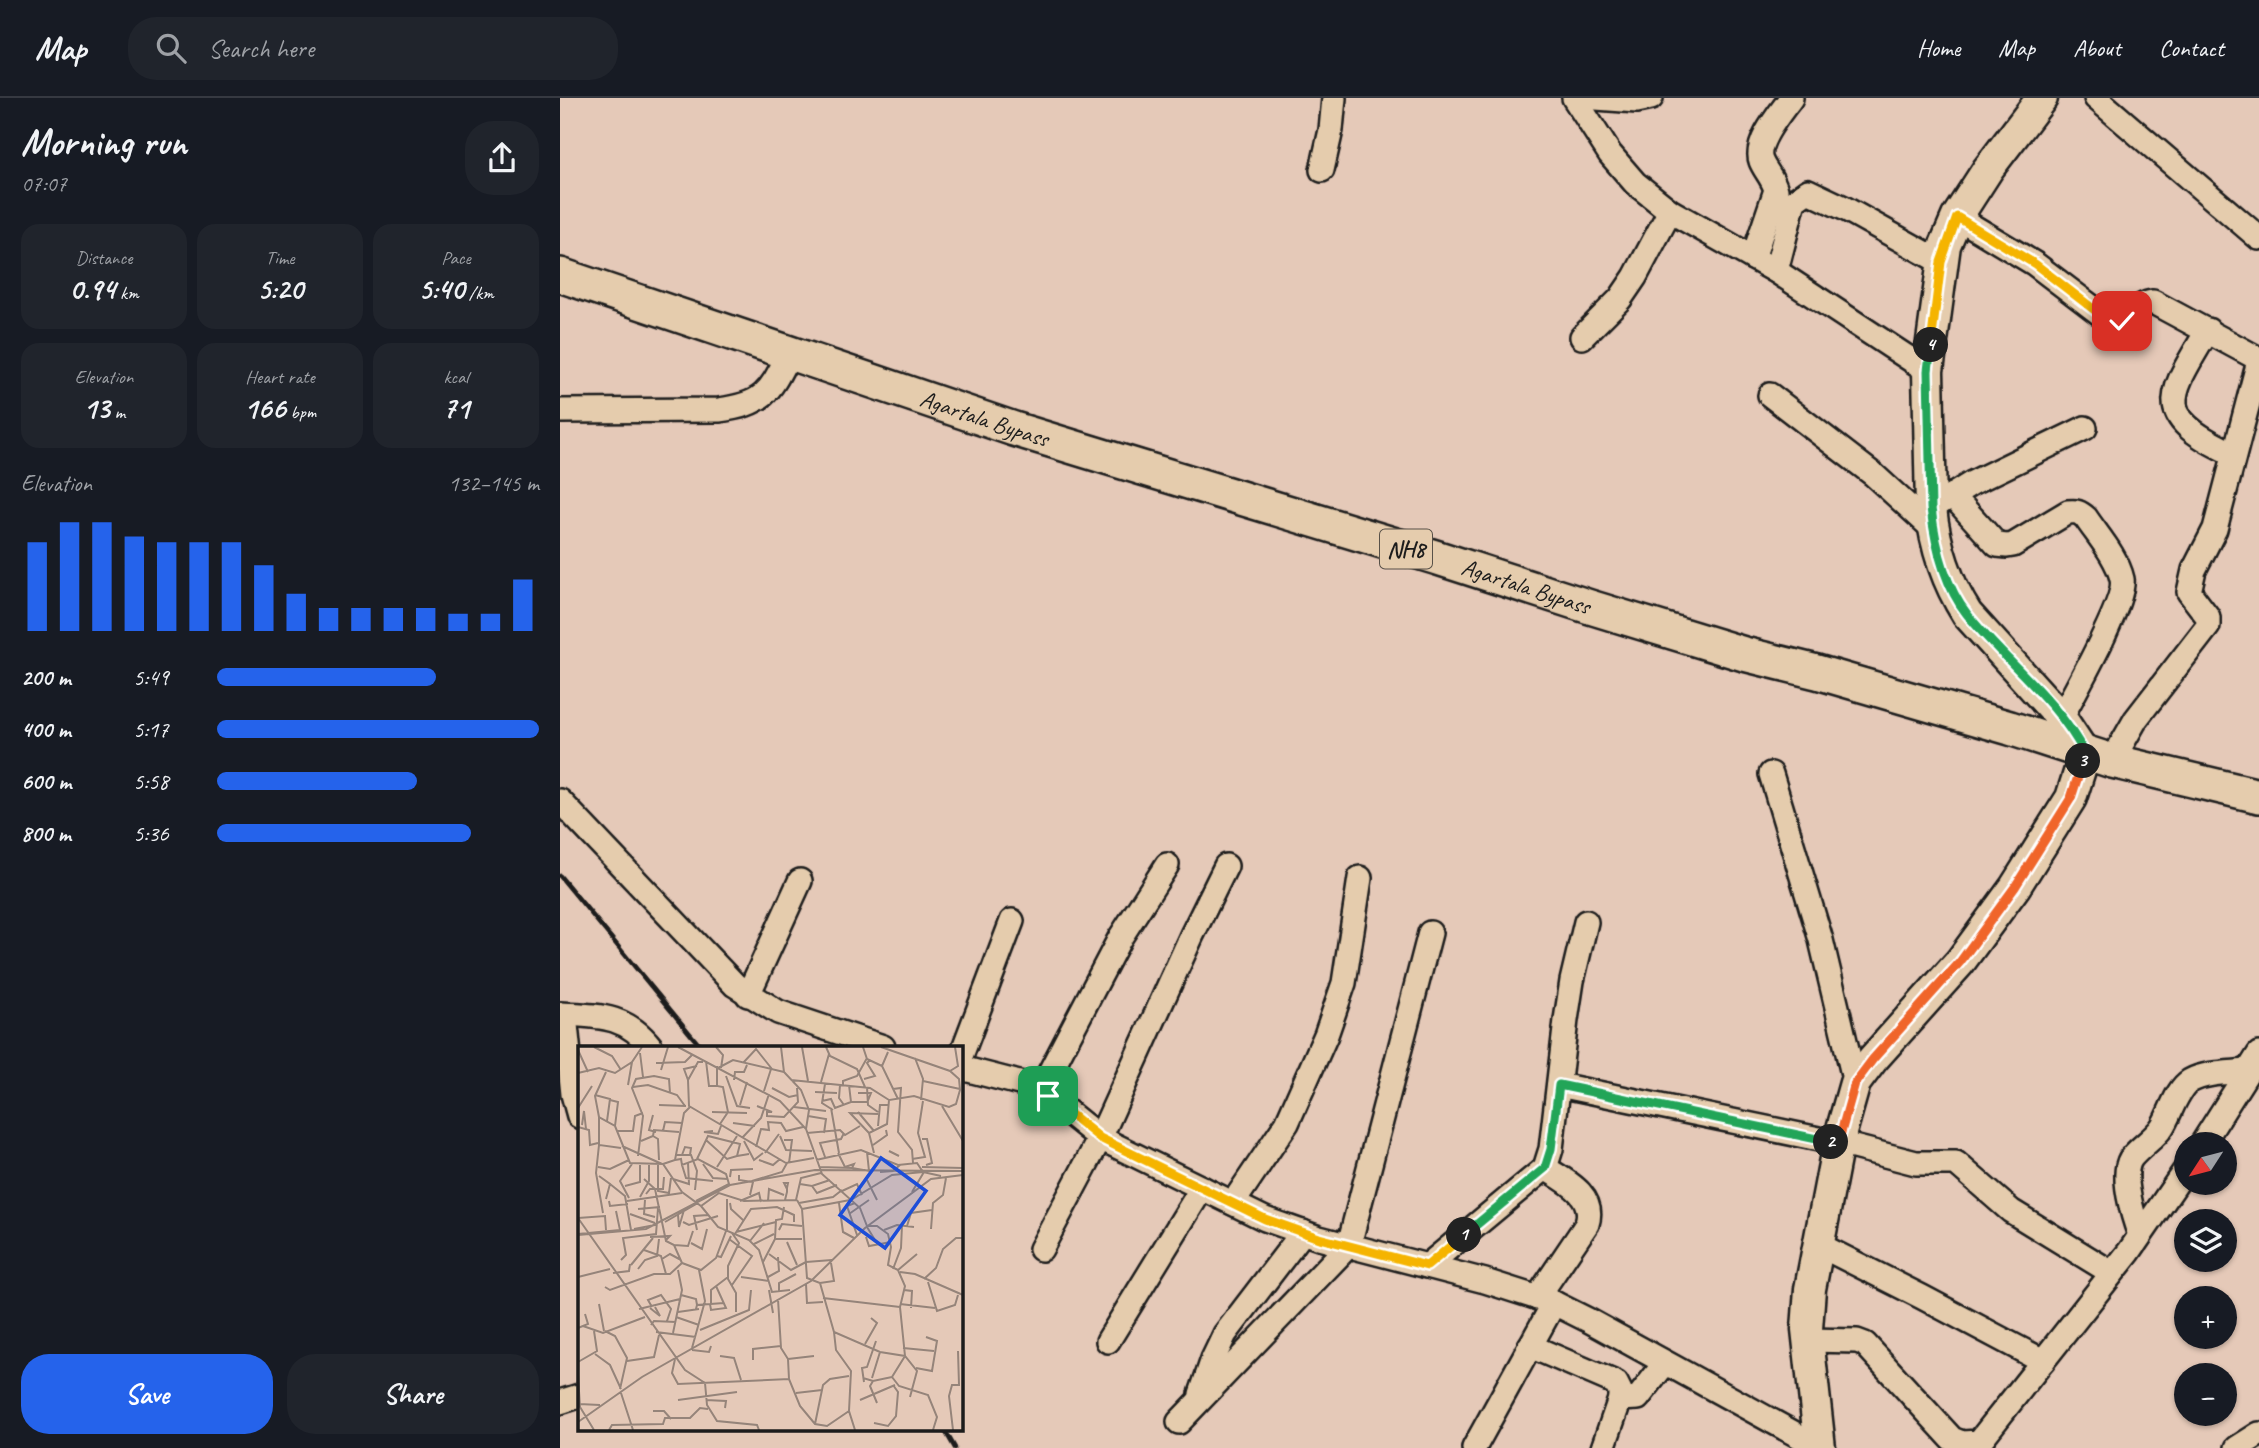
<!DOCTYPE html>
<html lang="en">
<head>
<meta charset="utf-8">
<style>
	:root { --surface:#171b24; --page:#20242c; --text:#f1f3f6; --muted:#9ea1a6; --line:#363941; --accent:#2563eb }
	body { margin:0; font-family:Caveat,sans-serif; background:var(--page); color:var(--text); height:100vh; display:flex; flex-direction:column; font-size:26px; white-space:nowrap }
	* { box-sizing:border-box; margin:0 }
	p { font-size:23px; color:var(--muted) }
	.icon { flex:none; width:38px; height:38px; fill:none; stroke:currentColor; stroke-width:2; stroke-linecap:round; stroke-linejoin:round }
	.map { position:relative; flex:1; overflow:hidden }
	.panel { display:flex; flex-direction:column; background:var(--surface); width:560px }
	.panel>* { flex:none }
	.needle { width:46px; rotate:234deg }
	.fabs { position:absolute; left:1614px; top:1034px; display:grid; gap:14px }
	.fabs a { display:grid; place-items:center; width:63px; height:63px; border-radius:50%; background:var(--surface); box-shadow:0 2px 5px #0004; font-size:35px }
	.pin { position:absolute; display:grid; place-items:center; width:60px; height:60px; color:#fff; margin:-30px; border-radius:14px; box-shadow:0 4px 10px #0006 }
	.km { position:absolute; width:35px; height:35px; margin:-18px; border-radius:50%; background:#222; color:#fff; font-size:19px; line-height:35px; text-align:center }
	.round { display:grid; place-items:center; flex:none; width:74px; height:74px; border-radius:28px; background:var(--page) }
	.headline { display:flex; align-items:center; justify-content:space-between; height:119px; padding:0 21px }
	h1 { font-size:38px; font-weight:600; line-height:52px }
	.stats { display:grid; grid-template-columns:repeat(3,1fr); gap:10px; height:119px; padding:7px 21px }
	.stats div { display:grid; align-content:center; border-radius:18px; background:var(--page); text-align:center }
	.stats b { font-size:30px; font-weight:600 }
	.stats small { font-size:19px; font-weight:400 }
	.stats p { font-size:19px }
	.chart { height:196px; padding:14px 21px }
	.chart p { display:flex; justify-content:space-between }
	.chart svg { width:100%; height:126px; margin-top:7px; stroke:var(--accent); stroke-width:6 }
	.button { display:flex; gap:14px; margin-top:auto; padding:14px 21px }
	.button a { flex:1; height:80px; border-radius:28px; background:var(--accent); color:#fff; font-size:28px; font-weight:600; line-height:80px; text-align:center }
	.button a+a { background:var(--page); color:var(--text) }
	ul { padding:0 21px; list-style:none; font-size:23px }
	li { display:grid; grid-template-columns:112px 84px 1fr; align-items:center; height:52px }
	li i { height:18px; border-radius:9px; background:var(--accent) }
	header { display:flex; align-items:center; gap:42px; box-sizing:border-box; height:98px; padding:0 35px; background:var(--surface); border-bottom:2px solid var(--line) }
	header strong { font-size:33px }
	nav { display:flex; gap:38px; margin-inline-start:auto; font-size:24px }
	.search { width:490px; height:63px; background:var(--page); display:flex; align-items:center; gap:18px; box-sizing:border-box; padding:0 24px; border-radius:28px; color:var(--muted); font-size:26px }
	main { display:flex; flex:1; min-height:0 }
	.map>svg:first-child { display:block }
</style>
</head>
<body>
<header>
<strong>Map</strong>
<div class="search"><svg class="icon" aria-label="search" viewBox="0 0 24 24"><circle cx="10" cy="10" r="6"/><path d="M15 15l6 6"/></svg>Search here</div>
<nav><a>Home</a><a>Map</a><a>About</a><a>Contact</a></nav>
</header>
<main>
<section class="panel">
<div class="headline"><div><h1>Morning run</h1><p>07:07</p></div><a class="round"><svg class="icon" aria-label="share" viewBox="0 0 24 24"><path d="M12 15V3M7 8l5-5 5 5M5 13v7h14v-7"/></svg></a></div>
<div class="stats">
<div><p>Distance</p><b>0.94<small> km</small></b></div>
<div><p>Time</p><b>5:20</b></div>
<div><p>Pace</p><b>5:40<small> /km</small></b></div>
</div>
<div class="stats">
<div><p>Elevation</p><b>13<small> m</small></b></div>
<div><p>Heart rate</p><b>166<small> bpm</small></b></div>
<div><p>kcal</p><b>71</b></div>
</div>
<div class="chart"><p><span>Elevation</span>132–145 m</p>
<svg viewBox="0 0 160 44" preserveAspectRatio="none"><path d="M5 44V13M15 44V6M25 44V6M35 44V11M45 44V13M55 44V13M65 44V13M75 44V21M85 44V31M95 44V36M105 44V36M115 44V36M125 44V36M135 44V38M145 44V38M155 44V26"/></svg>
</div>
<ul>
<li><b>200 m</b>5:49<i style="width:68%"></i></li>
<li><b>400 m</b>5:17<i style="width:100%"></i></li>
<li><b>600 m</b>5:58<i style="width:62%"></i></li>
<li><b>800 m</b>5:36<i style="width:79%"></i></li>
</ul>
<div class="button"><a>Save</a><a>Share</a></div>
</section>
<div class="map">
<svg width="1699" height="1350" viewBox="0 0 1699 1350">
	<rect width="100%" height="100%" fill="#e5c9b8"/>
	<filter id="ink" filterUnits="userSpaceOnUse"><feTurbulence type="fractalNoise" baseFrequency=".0143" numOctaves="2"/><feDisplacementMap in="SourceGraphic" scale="14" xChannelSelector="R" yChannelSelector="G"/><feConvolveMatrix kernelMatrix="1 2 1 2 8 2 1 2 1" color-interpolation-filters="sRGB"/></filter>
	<g filter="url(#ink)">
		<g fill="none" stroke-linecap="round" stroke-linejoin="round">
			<g stroke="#1c1c1c" stroke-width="28">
				<g id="minor">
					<path d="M1014,0L1050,56L1075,85L1110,113L1216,173L1368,273"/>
					<path d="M1036,0L1077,3L1091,0"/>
					<path d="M1536,0L1699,140"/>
					<path d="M762,72L771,32L774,0"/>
					<path d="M1397,119L1475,166L1550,223C1571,225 1574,206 1593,204L1699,261"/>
					<path d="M1193,160L1216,92C1213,80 1205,73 1201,63C1194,45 1221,14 1231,0"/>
					<path d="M1216,173L1234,103L1248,93L1284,110L1381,164"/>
					<path d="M1648,232C1608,299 1591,318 1674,356"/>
					<path d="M1022,239L1060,201L1075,179L1110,113"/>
					<path d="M1210,297L1314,377L1373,431"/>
					<path d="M0,313L159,312C206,306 210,293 230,254"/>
					<path d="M1392,397L1437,447L1447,448L1453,447L1508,414C1516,413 1520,414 1526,420C1538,438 1557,459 1562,481C1567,502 1514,595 1501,620"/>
					<path d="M1380,405L1412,385L1525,330"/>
					<path d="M1552,663L1576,621L1648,528V519L1629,494L1634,472L1655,431L1699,263"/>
					<path d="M1211,676L1261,842L1295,985"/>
					<path d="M0,703L175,887L218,914L323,949"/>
					<path d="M188,897L240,783"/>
					<path d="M0,916C38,918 65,916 91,949"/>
					<path d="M5,917L13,996L19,1018"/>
					<path d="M401,958L452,823"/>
					<path d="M401,970L467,987L488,998L540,1040L705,1121L759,1140L925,1183L994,1205L1028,1222L1259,1349"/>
					<path d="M999,987L1278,1045L1356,1065H1396L1451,1113L1552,1175"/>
					<path d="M480,993L560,840L607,767"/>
					<path d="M1642,1046L1699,956"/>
					<path d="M673,1105L727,1025L766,937L784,885L800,780"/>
					<path d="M1580,1137C1574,1121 1559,1074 1572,1059C1581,1048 1594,1041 1602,1029C1611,1015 1616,992 1630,983C1646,974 1671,975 1688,973"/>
					<path d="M1259,1147L1362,1199L1483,1263"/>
					<path d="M481,1151L540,1040L632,837L666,768"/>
					<path d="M867,1168L985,1070L991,1051L1006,922L1012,883L1026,824"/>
					<path d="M977,1200L1027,1126C1036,1097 1006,1083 985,1070"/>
					<path d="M1248,1242L1297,1243L1305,1246L1392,1341L1402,1345L1419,1344L1569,1154L1626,1071"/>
					<path d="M548,1243L642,1090"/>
					<path d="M970,1248L1056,1285L1060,1293V1301L1043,1350"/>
					<path d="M641,1296L653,1261L665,1236L743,1134"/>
					<path d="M1060,1301L1078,1300L1105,1265"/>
					<path d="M0,1304L19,1298"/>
					<path d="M619,1324L789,1147L870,835"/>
					<path d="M914,1350L994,1205"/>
					<path d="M1677,1350L1699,1336"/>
				</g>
			</g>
			<g stroke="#1c1c1c" stroke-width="35">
				<path id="major" d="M1260,1350L1247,1231L1250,1191L1278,1045L1295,985L1313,961L1400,864L1455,789L1511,700L1525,656L1501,620L1407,516C1386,483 1375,448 1371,410L1368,273L1385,147L1397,119L1428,71L1482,0"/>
			</g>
			<g stroke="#1c1c1c" stroke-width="38">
				<g id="highway">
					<path id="s1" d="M0,177L454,331L875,459L1030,509L1184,556L1257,574L1450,630L1552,663L1699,698"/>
				</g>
			</g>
			<use href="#minor" stroke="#e5ccad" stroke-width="23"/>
			<use href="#major" stroke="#e5ccad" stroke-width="30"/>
			<use href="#highway" stroke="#e5ccad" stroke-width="33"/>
			<g stroke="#1c1c1c" stroke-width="4.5">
				<path d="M0,778L141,949"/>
				<path d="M384,1331L395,1350"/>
			</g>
		</g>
	</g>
	<g fill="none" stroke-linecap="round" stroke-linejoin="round" filter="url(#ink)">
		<g stroke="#fff" stroke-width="14">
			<path id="split-1" d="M488,998L540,1040L705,1121L759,1140L867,1168L904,1137"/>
		</g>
		<g stroke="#fff" stroke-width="14">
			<path id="split-2" d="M904,1137L985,1070L991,1051L999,987L1271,1044"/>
		</g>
		<g stroke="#fff" stroke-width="14">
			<path id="split-3" d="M1271,1044L1278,1045L1295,985L1313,961L1400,864L1455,789L1511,700L1523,663"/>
		</g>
		<g stroke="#fff" stroke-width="14">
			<path id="split-4" d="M1371,247L1368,273L1371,410C1375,446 1384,487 1407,516C1445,564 1497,601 1525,656L1523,663"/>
		</g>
		<g stroke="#fff" stroke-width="14">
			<path id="split-5" d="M1371,247L1381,164L1397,119L1475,166L1545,220L1550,223H1562"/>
		</g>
		<use href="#split-1" stroke="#f5b400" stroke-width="9"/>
		<use href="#split-2" stroke="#22a559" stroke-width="9"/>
		<use href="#split-3" stroke="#f0652b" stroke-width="9"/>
		<use href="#split-4" stroke="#22a559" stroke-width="9"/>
		<use href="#split-5" stroke="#f5b400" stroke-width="9"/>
	</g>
	<g text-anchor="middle" stroke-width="5" stroke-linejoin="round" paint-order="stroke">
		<rect fill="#e5ccad" stroke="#585148" stroke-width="2" x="820" y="431.5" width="52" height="39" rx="5"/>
		<g font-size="23" font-weight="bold" fill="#1c1c1c">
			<text x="846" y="459">NH8</text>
		</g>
		<g font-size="24" fill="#1c1c1c" stroke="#e5ccad">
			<text dy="8" stroke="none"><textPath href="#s1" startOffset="448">Agartala Bypass</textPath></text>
			<text dy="8" stroke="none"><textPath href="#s1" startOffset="1015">Agartala Bypass</textPath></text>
		</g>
	</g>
	<g transform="translate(18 948)">
		<rect width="385" height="385" fill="#e5c9b8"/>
		<path fill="none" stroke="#95847a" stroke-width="2" d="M16,1L34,10L43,24M100,1L202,55L228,83L244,128L282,162L289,180H299L310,188L313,201L310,219L320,224L327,240L322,261L327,310L314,331L321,340L350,349L359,371L355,384M138,1L145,9L143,22M203,1L206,26L223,44L231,64L228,83M224,1L230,35M248,1L252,10L279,23L287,41M285,1L289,13L304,20M0,4L10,26M310,6L304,20L320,53M62,7L65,31M337,12L345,33L343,54M128,15L131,40H139M125,16H120L110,34L111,60L208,117L236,112M78,17L107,16L114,9M165,17L178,3L194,23M139,20V40L145,41L150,66L142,78M140,22L155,14L206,26M83,24L90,1M372,25L380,20L377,1M28,26L17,50L21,71L37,80L52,117L85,118L104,146L123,160L141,147L166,155L218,154L223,132L243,127M0,27L21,22L37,27L54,16L64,1M148,30L159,60L172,62M286,33L297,30L289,17L292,14M110,34L106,23L119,20M156,34L157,26H166L169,19M213,34L292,42L311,54M345,35L382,43M243,36L251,8M247,38L244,57L255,64M50,39L54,16M262,39L261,52L266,59M265,39V35L279,30L289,12M271,39L273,56H289M55,41L70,39L99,49L107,60M289,41L290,59L300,66M194,42L211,51L220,49M315,43L323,42L320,86L334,104L335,117M186,45L193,23M237,46L259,47M280,47H293L289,57M17,49L32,53L29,75M32,54L40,56L37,80M244,55L253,53L257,62L273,56M81,59L108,60M162,59L169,36M179,60L194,66H188M364,60L385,95M216,61L248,65M0,62L14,40M253,62L261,107M134,66L169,67M189,66V70L206,71L220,56L219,42M280,66L296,85M75,69L71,84L78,86M230,70L248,73L246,87M21,71V99L43,102M155,77L177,80M4,79L6,65L8,83M300,80L302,59H310M0,81L11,84L12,99L20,97M39,85H55L57,70L65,67M85,85L87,76L104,77M135,85L126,86L140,88L143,80M229,87L262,84L267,89L282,80M291,87L272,67L300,68M75,90L80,93L81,114M202,90L208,104L234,105M164,92L183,72L191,48M344,93H349L354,117L348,119M128,94L149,113L159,110M206,94H214L211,117M63,95L75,90L76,84L101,86M166,95L176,114L185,107M21,99L18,127L25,167M295,99L309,89L308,84M44,100L84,118M178,101L183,83L191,84L190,76L203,77L208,85L225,81M187,107L201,88M296,107L291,87L309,78L311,54L336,50L371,61L378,58L382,44L381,33L372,25L303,1M97,109H113L119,125L117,144M104,109L107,101L113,102L112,109M60,110L65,70L54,42L58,33L76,30L91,33L92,47M321,110L311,105L321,110M247,111L242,97L263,93L266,87M119,113L130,90L162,98L159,110L171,108M334,113L347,111L340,87L345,55M97,114L103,113L104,119L120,113L148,128L151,138L118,155M181,114L195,119L202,113M238,114L283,104L320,119L339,117L345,126M85,118L97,114L106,67L112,61M125,118L135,132L150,133M80,119V145L91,147L93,132M104,119L108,132L135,135M20,121L32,123L51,114M139,121L159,90M242,121L274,122L276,118L267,121L260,107M344,121L385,122M274,122L291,125L289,106M302,126L315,125L322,119M161,129V134L175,136L172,149M21,130L32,138L28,153M152,131L153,124L175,123M66,133L77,143L88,195L96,199L104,217M95,133L111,138L110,117M289,134L299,154M174,135L204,126L209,117M32,138L47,150L53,184M222,138L234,140L252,134M47,140L62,136V119M234,140L239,147L259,139M264,145L279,138L284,149M334,146L346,126M68,148L72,143H85L86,131M62,151L71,135V119M51,152L42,135L54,118M67,154L66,168L77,171M207,154L209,146V142L210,137H206L209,143M219,154L224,163L229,232L242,237L256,286L302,306L327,310L339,325L332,351M273,154L314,129L345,126L363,130M31,155L32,160L50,158M49,155L104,147M162,155L181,147L183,156M190,155L191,143L206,149M152,157L153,163L165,174M221,157L255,151L264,144M261,157L265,186L276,192M277,157L269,160L279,189M123,160L140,181L171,194L181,204L194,246L212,244M206,161L204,173L198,174L197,193H224M60,163L82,161M224,163L272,154M52,168L77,177M271,168L291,154M100,169L101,181L106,164M0,172L107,324L127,337L129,359L139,375L179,379L181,384M0,172L27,170L28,184M87,176L120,157M105,176L111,179L140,170M329,180L333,167L354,164M289,181L300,199M56,183L77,179M353,183L355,157L365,149L368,132M119,184L116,170L130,169M201,184L204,178L224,180M306,184L319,179L336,181M149,185V153M158,186L198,176M154,187L161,197L150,220V233L158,247V266M0,188L42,184L38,165M157,188L173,163L199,161L216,169V176M0,189L68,183L152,139L237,124L385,125M72,191L92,190L88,194M288,191L291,200L313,196M151,193L174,210L154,239M172,195L186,177M209,196L219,219M113,197L124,203L129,183M176,198L196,188M96,199L110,200L115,185M66,204L83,210L88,228M191,208L213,224L228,216M139,210L143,211L153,190M84,213L92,208L103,214M43,214L48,209L45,192L78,188L80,162M185,216L197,193M228,216L254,214M53,219L75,192M60,223L67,214L79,210L81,193M315,223L323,202L324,179M320,224L339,208M322,226L337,228L385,249M35,227L51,225L52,218M0,231L32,223M163,231L191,235M190,231L201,225L200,211M346,233L358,222L365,203L378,192H385M350,236L359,265L377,259L380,249M242,237L256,235L253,217M228,238L229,257L245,256M27,241L32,244L76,228H92L104,217L123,224L138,212L148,185M191,244L195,267M326,244L334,245L333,262M201,247V237L218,228M103,249L118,253L119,259M245,252L322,261M200,253L203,302L210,313L211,333M21,258L26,285M132,258L133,264L148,262L138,240M133,258V244L150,231M322,258L357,262M74,261L70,254L83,249L93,263L89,275M72,262L82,270L77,261M61,263L102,253M118,263L119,259L146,257M100,266L121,263M98,271L121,279M73,279L76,275L98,276M5,280L25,287L67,271M0,282L10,278L7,268M122,284L171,264L173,244M27,285L37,290L49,312L42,343M78,286L118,291M256,286L258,304L273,325L271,365L277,384M95,287L104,244L100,224M287,298L299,277L293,272M114,302L127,255L121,224M325,302L356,305M114,304L131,306L133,300M17,308L32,319L43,343M142,310L156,312L163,334M97,313L94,327L100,338L211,333L222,360L237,378L249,380L271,365M210,313L236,310M175,314V303L203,300M49,315L76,311L81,289M0,316L19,305L16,285M338,322L354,325L359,295L348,291M0,329L2,361L16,384M285,332L295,335L314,331M294,332L302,306M295,335L292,340L299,357M286,336L284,322L289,321L298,295M43,347L55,384M218,347L244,344M100,354L159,346M128,354L148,355L147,362M282,354L317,339M1,358L22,359M75,365H86L93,373M0,376L64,331L233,235L287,182L353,133L385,129M296,377L310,380L318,370L320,346L315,339M237,378L245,339L252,333L271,330M31,384L34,379L85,378L87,372H112L122,362L130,363M375,384L371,350L374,339H381L380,305"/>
		<path fill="#1d4ed8" fill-opacity="0.15" stroke="#1d4ed8" stroke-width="3.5" d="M303,112L348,145L307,202L262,169Z"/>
		<rect width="385" height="385" fill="none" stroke="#1c1c1c" stroke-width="3.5"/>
	</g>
</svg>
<div class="fabs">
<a><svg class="needle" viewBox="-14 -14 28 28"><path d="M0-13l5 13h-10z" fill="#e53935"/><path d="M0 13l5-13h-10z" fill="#9ea1a6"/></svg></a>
<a><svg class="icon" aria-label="layers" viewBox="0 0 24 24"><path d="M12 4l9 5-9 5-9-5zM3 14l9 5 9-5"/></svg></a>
<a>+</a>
<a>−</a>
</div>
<div class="pin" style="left:488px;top:998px;background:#1e9e55"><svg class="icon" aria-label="arrive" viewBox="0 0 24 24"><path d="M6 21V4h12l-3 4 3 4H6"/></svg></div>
<div class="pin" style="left:1562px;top:223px;background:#d93025"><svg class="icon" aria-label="check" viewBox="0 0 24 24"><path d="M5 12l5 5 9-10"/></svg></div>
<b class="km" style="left:904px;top:1137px">1</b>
<b class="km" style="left:1271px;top:1044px">2</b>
<b class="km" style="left:1523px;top:663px">3</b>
<b class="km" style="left:1371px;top:247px">4</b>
</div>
</main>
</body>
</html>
